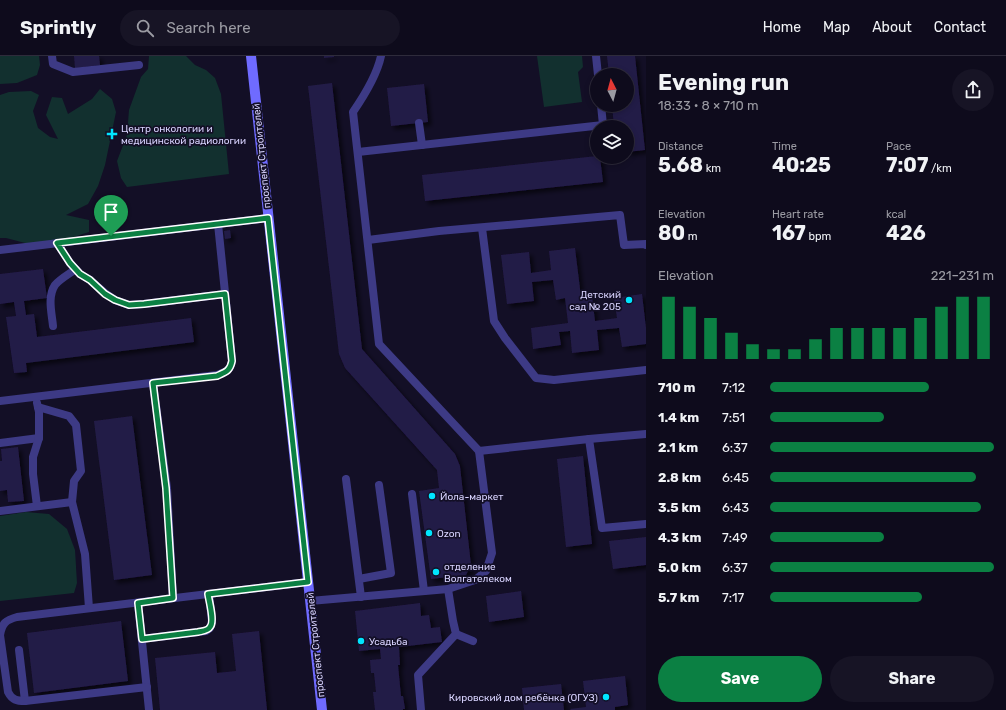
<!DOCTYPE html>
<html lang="en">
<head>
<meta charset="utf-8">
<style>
	:root { --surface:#0e0b1c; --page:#171425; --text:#f1f3f6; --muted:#9b9ba3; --line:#2e2b3b; --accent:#0b8043 }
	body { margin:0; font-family:Rubik,sans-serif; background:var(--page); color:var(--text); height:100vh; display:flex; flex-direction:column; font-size:15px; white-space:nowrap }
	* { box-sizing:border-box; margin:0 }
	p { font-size:13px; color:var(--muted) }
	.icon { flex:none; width:22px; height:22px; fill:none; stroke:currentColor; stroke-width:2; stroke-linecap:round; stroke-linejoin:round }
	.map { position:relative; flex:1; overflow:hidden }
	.details { display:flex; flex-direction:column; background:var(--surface); width:360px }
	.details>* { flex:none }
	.needle { width:26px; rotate:354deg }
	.buttons { position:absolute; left:590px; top:12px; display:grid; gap:8px }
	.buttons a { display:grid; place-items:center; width:44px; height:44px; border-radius:50%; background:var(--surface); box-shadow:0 2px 6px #0003,0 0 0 1px var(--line); font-size:20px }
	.pin { position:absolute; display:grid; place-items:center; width:34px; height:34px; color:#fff; margin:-41px -17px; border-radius:50% 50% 50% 0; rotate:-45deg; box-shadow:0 0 4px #0007 }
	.pin .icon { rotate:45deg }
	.round { display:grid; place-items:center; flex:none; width:42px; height:42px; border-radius:21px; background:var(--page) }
	.summary { display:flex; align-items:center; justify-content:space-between; height:68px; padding:0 12px }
	h1 { font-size:22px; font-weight:700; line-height:30px }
	.figures { display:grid; grid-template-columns:repeat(3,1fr); gap:6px; height:68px; padding:4px 12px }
	.figures div { display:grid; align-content:center }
	.figures b { font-size:20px; font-weight:700 }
	.figures small { font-size:11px; font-weight:400 }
	.figures p { font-size:11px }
	.chart { height:112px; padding:8px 12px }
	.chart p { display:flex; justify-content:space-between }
	.chart svg { width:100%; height:72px; margin-top:4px; stroke:var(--accent); stroke-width:6 }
	.cta { display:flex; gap:8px; margin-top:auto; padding:8px 12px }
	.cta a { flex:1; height:46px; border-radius:24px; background:var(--accent); color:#fff; font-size:16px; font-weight:700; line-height:46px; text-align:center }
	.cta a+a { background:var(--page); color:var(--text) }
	ul { padding:0 12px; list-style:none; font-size:13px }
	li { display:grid; grid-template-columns:64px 48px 1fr; align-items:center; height:30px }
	li i { height:10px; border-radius:5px; background:var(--accent) }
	header { display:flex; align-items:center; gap:24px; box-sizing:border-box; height:56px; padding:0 20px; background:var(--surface); border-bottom:1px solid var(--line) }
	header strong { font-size:19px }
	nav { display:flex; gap:22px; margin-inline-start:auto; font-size:14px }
	.search { width:280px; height:36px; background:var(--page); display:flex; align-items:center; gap:10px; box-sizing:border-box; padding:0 14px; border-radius:22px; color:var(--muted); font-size:15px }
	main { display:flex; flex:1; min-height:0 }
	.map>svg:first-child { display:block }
</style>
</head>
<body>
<header>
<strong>Sprintly</strong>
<div class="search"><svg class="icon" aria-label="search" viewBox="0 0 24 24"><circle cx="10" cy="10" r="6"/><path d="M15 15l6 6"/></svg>Search here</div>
<nav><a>Home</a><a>Map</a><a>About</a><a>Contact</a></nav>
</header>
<main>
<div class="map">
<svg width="646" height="654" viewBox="0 0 646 654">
	<defs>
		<filter id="shadow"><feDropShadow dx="3.5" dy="3.5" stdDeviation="2" flood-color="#0009"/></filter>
	</defs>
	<rect width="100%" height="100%" fill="#130f26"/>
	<g fill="#12302f">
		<path d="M0,0H39L40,9L37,19L17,27L0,28Z"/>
		<path d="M149,0H186L195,9L206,14L215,22L221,38L229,118L127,131L121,122L117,105L127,79L129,54L141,21L148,13Z"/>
		<path d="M537,0H582L583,11L578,16L582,46L544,51Z"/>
		<path d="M100,33L112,43L116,56L105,109L98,130L88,148L66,159L89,164V176L64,184L29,188L6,182H0V39L9,36L31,35L39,39L33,55L38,72L50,81L58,83L46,59L52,41L62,42L68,58L92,43Z"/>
		<path d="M26,456L49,458L67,473L75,494L77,527L74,537L0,545V460Z"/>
	</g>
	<g fill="#241b47" filter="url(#shadow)">
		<path d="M74,0H99L100,9L75,12Z"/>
		<path d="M324,0H334V1L324,2Z"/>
		<path d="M607,0H635L645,94L627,96V71H614L612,49H627V19H609Z"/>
		<path d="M332,27L362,293L455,398L460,410L471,509L466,519L431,523L419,435L439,432L437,414L345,312L339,298L308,30Z"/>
		<path d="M424,28L428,66L391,70L387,32Z"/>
		<path d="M597,100V101H600L603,126L425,145L422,119Z"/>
		<path d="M230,174L231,182L225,183L224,175Z"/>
		<path d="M575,192L581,241L592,240L595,265L617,262L614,242L642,238L646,272V288L622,291L619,272L597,274L599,294L572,297L570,275L559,276L561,289L533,293L531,272L568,267L565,242L556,244L553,224L532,226L534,245L507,248L501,199L529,196L531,217L551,214L549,195Z"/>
		<path d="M43,213L47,242L24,245L26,259L34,258L37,281L191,262L194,286L26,307L27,316L14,317L6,261L16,260L14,246L0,248V218Z"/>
		<path d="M132,360L152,519L114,524L94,365Z"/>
		<path d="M18,391L24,445L8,446L7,434L0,435V405H2L1,393Z"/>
		<path d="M583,400L592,488L566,491L557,403Z"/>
		<path d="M646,481V509L613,513L609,485Z"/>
		<path d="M521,535L524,561L489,566L486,540Z"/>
		<path d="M420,547L421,560L429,559L431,572L440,571L442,586L399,591L400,609H398L401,640H403L405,653H403V654H375L373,636H376L374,617H371L370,604L381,603L380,593L359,595L355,555Z"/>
		<path d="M121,565L128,625L34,637L27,577Z"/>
		<path d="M259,575L267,654H160L155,602L215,596L217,617L236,615L232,578Z"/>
		<path d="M625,620L628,649L615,651V654H571L570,653L586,651L583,625Z"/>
		<path d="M561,628L564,654H524L522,632Z"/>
	</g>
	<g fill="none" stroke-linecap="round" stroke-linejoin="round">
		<g stroke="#3d3a85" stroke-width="8">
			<path d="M52,0L53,8L73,16L139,9"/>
			<path d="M596,0L598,19"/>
			<path d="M419,67L422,89"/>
			<path d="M358,96L603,69L601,49"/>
			<path d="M482,172L494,265L505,282L536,322L554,324L646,314"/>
			<path d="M368,184L439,175L620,159L624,189L646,188V189"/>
			<path d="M57,187L70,207L80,218L90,224L105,237L115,244L129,249L144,248L225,238"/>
			<path d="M0,194L268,162"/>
			<path d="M53,270C52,258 47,241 55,229C60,223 69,218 76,213"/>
			<path d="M153,327L167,432L173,542"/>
			<path d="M0,345L217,319C226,316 230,315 232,305L218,168"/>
			<path d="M38,351L69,360L76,369L81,415L74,425L72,446L85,498L89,552"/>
			<path d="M589,383L602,472L646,468"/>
			<path d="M0,387L39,382"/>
			<path d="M479,395L589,383L646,378"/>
			<path d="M346,423L361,541"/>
			<path d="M412,438L424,535"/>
			<path d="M37,450L33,418V401L39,382V356L37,347"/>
			<path d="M0,455L72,446"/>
			<path d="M359,523L391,517L379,429"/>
			<path d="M310,545L448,533L475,524L486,515L492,497L479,395L379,288L353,56C364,40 377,19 381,0"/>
			<path d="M138,547L149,654"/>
			<path d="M456,578L473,585"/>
			<path d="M142,583L206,575L210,572L212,566L209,538"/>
			<path d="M19,594L25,645"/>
			<path d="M147,631L25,645C17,645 12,644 8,636L0,579C2,567 6,564 17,561L308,526"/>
			<path d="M421,654L418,619L456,578L453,565L448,533"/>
		</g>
		<path stroke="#6f6bff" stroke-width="10" d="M251,0L322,654"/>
	</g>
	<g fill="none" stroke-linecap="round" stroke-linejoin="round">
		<g stroke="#fff" stroke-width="8">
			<path id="route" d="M268,162L308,526L208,538C209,545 215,566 210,571C208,575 202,575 198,576L142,583L138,547L173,542L166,432L153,327L217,320C226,316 230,315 232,305L225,238L144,248L129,249L115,244L105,238L90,224L80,218L70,207L57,187Z"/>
		</g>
		<use href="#route" stroke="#0b8043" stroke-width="5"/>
	</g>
	<g fill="#00e5ff" stroke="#130f26" stroke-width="1.5">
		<path d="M110 72h4v4h4v4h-4v4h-4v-4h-4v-4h4z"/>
		<circle cx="629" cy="244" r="4"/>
		<circle cx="432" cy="440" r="4"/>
		<circle cx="429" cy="477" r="4"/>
		<circle cx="436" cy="516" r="4"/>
		<circle cx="361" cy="585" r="4"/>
		<circle cx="606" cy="641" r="4"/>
	</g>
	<g text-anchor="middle" stroke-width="3.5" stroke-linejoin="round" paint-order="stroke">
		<g font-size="10" fill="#d9d4ff" stroke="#130f26" text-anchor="start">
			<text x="121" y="76">Центр онкологии и<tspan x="121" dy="12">медицинской радиологии</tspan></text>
			<text x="621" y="242" text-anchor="end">Детский<tspan x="621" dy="12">сад № 205</tspan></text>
			<text x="440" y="444">Йола-маркет</text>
			<text x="437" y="481">Ozon</text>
			<text x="444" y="514">отделение<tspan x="444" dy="12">Волгателеком</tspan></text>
			<text x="369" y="589">Усадьба</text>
			<text x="598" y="645" text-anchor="end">Кировский дом ребёнка (ОГУЗ)</text>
		</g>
		<g font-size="10" fill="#d9d4ff" stroke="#130f26">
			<text transform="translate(261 100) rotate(-96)" y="4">проспект Строителей</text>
			<text transform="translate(315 589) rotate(-96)" y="4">проспект Строителей</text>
		</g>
	</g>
</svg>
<div class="buttons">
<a><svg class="needle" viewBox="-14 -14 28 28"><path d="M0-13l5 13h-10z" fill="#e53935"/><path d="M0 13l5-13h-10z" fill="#9b9ba3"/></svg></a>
<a><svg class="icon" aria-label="layers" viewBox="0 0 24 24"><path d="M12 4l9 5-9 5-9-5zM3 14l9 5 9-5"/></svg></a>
</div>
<div class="pin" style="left:111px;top:180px;background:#1e9e55"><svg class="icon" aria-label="arrive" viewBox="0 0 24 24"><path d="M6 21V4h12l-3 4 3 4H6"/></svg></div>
</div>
<section class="details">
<div class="summary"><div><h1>Evening run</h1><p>18:33 · 8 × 710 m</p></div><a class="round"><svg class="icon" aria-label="share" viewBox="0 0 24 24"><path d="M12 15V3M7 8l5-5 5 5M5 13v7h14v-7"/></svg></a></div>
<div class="figures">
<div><p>Distance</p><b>5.68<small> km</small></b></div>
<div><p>Time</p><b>40:25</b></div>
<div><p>Pace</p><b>7:07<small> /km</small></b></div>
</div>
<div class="figures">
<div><p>Elevation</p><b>80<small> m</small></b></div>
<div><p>Heart rate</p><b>167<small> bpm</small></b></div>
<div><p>kcal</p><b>426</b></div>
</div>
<div class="chart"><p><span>Elevation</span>221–231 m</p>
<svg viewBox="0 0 160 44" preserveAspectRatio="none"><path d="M5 44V6M15 44V12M25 44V19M35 44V28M45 44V35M55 44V38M65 44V38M75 44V32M85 44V25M95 44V25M105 44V25M115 44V25M125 44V19M135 44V12M145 44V6M155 44V6"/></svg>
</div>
<ul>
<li><b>710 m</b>7:12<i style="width:71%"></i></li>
<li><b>1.4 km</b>7:51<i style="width:51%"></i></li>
<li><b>2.1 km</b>6:37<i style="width:100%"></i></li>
<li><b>2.8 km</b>6:45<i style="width:92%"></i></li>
<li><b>3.5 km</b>6:43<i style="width:94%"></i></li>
<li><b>4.3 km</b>7:49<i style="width:51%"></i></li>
<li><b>5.0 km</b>6:37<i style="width:100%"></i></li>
<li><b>5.7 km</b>7:17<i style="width:68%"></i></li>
</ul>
<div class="cta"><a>Save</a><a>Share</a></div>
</section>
</main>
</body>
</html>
